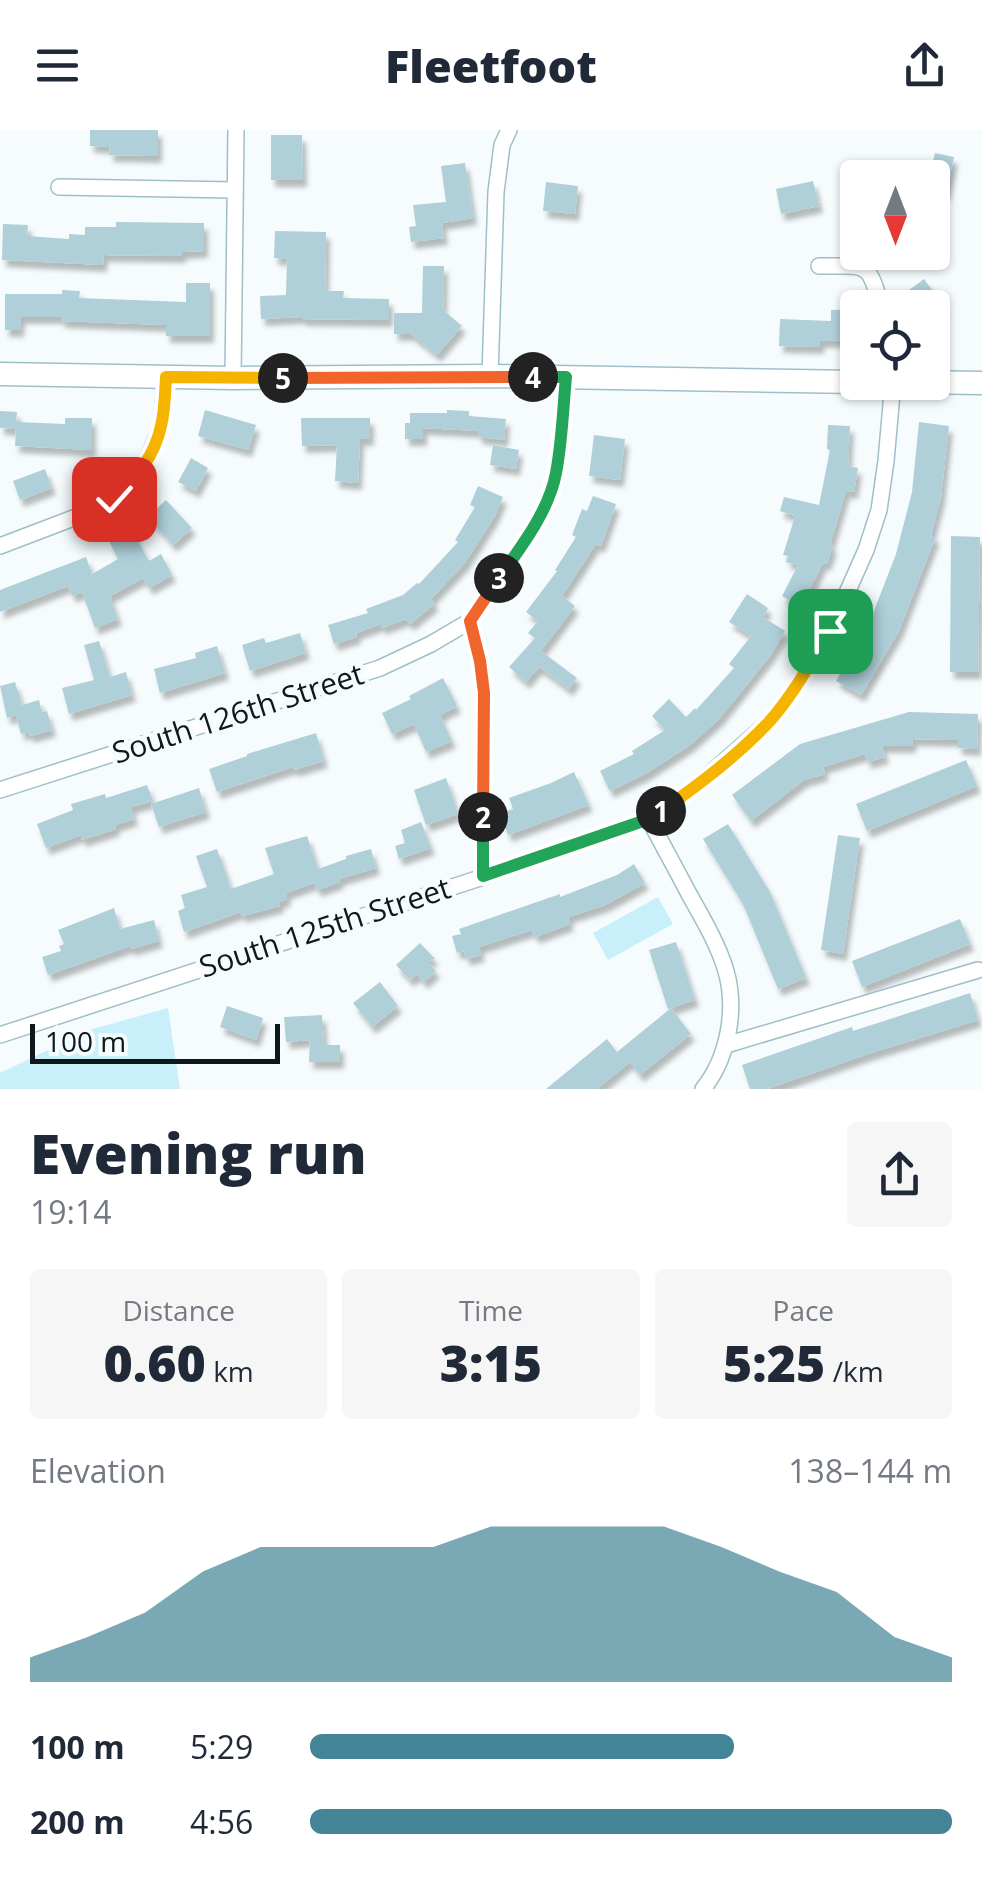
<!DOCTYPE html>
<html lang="en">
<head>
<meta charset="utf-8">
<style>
	:root { --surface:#fff; --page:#f6f6f7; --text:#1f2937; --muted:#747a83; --accent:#438497 }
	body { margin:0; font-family:"Open Sans",sans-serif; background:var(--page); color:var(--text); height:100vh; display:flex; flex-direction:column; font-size:38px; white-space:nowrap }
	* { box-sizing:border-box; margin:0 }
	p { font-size:32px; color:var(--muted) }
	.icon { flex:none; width:55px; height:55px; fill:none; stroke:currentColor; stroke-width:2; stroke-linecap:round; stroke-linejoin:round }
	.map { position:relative; height:959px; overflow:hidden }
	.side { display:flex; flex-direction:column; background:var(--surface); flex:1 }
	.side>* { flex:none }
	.needle { width:65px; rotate:180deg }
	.fabs { position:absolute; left:840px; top:30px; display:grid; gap:20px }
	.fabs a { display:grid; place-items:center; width:110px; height:110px; border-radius:10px; background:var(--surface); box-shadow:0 2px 8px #0004; font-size:50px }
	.scale { position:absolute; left:30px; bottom:25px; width:250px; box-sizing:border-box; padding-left:10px; border:5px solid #0c181b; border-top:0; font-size:28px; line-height:35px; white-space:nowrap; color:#0c181b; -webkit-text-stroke:8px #f6fcfe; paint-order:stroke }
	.pin { position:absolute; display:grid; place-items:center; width:85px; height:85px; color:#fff; margin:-42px; border-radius:20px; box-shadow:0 5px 15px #0006 }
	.km { position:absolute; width:50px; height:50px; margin:-25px; border-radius:50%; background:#222; color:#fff; font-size:28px; line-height:50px; text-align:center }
	.round { display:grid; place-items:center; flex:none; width:105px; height:105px; border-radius:10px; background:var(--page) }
	.overview { display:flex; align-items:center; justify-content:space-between; height:170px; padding:0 30px }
	h1 { font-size:55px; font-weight:800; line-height:75px }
	.stats { display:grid; grid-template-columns:repeat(3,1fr); gap:15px; height:170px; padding:10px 30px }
	.stats div { display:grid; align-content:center; border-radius:10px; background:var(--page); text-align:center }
	.stats b { font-size:50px; font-weight:800 }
	.stats small { font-size:28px; font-weight:400 }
	.stats p { font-size:28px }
	.chart { height:280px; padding:20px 30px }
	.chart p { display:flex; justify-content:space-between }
	.chart svg { width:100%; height:180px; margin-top:10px; fill:var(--accent); opacity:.7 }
	ul { padding:0 30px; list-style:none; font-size:32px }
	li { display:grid; grid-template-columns:160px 120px 1fr; align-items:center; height:75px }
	li i { height:25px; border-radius:12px; background:var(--accent) }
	header { display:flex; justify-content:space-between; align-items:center; height:130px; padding:0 30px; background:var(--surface); font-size:45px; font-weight:800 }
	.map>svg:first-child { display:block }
</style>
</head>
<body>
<header><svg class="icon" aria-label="menu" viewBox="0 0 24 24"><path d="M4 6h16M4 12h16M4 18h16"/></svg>Fleetfoot<svg class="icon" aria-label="share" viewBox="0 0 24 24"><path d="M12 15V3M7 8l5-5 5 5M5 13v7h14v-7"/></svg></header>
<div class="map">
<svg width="982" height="959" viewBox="0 0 982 959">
	<defs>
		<filter id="shadow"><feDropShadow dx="4" dy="7" stdDeviation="2.5" flood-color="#0004"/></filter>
	</defs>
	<rect width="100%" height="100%" fill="#f6fcfe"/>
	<g fill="#c9effb">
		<path d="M658,767L673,794L608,830L593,803Z"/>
		<path d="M168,878L180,959H0V943L89,900Z"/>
	</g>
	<g fill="#afcfd9" filter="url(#shadow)">
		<path d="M90,0H158V26L109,25L110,17L90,16Z"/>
		<path d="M271,5H302L303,50H271Z"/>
		<path d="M935,23L954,27L946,64L932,61V48H929Z"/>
		<path d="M465,33L473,88L442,93L444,108L411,112L409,97L416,96L413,75L446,72L441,36Z"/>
		<path d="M813,51L819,76L781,84L776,59Z"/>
		<path d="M546,52L578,56L575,84L543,81Z"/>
		<path d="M116,92L204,93V121L182,122V126L104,125L103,135L2,130L3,94L28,95L27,106L69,109V104L85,105V97H116Z"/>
		<path d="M275,101L326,102L325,161H344L343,168L389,169V190L302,189V187L261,189L260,166L286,165L287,129L274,128Z"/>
		<path d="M423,136H444L443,180L462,196L437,225L411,204H394V183H422Z"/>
		<path d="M924,149L945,178H915L905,163Z"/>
		<path d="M186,153H210V206H166V195L61,191V187H21L20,200H5V164H62V160L80,161L79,168L186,172Z"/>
		<path d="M858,179V210L820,211V217L779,216L780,189L831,191V180Z"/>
		<path d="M205,280L256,295L248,320L198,306Z"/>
		<path d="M447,280L469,281V286L506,289L504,310L478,307V301L423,298V309H405V293H410V283H447Z"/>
		<path d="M0,281L17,282L16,292L65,294V288H92V320L15,316L16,299L0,298Z"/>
		<path d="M301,288H370V309H360L358,353L335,351L337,315L302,316Z"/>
		<path d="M919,292L949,296L941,367L931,406H936L899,501L861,565L836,551L868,496L896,424L912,362Z"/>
		<path d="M828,295L850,296L848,336L858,338L854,362L846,361L830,415L833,416L827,434L823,433L801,477L782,466L798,435L786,432L788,426L783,425L795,386L780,381L784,367L819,375L830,320L827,319Z"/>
		<path d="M594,305L625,309L620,350L589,346Z"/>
		<path d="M493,315L519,320L516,339L490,335Z"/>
		<path d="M191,328L208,338L196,361L178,352Z"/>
		<path d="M45,339L52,358L20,370L13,351Z"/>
		<path d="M478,356L503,367L495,386L465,433L431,469L435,474L410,494L406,489L382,498L381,494L356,503L357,507L334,514L328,495L368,483L366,479L403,465L417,453L419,454L458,412L455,410L475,377L470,375Z"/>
		<path d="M593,366L616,374L601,416L596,414L562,466L575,476L541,521L577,548L569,559L539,537L526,552L509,537L535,508L528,503L538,491L526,482L557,441L555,440L576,407L572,405L582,379L587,381Z"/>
		<path d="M166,370L192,398L173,415L148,387Z"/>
		<path d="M131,399L149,431L161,424L172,445L149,458L143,448L110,466L118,489L95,498L82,462L72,466L68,456L0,482V460L86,427L92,444L118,429L109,411Z"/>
		<path d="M951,406L980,407L978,542H950Z"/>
		<path d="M747,464L768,478L763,487L785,501L770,526L719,589L690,615L647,643L610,661L600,641L634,624L632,621L665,600L652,586L669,569L686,587L695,578L696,580L734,538L729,534L751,506L729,492Z"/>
		<path d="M300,503L306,523L250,541L242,515L264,508L266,513Z"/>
		<path d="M99,511L110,547L126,542L132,565L69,584L62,558L94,550L84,515Z"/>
		<path d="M217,516L225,543L160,563L154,539L196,528L195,523Z"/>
		<path d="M443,548L457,576L440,585L452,611L426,622L414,594L392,604L382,583L411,569L409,566Z"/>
		<path d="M15,552L22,575L39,570L42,582L47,581L52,600L30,606L29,602L21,604L16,585L7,588L0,556Z"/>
		<path d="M909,582L978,584L977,619L958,618V610L913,609L912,616H882L885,627L867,632L865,624L823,637L825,644L804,650L751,691L732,665L800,614Z"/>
		<path d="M316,603L324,631L294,640L293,637L217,662L209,639L247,626V624Z"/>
		<path d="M966,630L977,656L867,701L856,674Z"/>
		<path d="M574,642L589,675L508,705L500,683L513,679L509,668L551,653Z"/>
		<path d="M446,648L458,684L426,695L414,660Z"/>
		<path d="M147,655L153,671L131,677L134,689L115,695L116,699L82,710L81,705L46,718L37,694L73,680L71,674L105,664L106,668Z"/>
		<path d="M199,658L206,682L159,697L151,674Z"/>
		<path d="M421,692L431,718L399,729L395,716L405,713L401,700Z"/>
		<path d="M728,694L770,762L806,848L778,859L743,774L703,709Z"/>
		<path d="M838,705L860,708L843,824L821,820Z"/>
		<path d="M307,706L318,739L346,729V726L371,719L376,738L339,749L340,752L317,760L314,753L286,763L287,769L279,772L280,776L242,786L241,782L184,802L178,781L185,778L181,765L207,757L196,726L217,719L231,759L274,744L265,718Z"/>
		<path d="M634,734L645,753L605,775L568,787L570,794L535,807L532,800L479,817L481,825L466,829L464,821L457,823L452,806L461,804L459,799L560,764V767L617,745Z"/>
		<path d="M114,778L120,799L154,790L159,811L131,819L130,816L48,845L42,827L61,821L59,816L64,814L58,800Z"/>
		<path d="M960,789L970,814L862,857L852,831Z"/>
		<path d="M676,812L695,870L668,879L649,820Z"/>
		<path d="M420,813L435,829L427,831L436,841L424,852L417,844L410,850L396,835Z"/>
		<path d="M380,852L398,876L372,897L353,873Z"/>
		<path d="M970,863L978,890L868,924L767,959H750L742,935L852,897L853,901Z"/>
		<path d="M227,876L263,888L256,910L220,897Z"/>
		<path d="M671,878L691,904L640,945L630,932L597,959H546L607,909L617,922Z"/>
		<path d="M322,885L324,915H340V932H309L310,910L286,912L284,887Z"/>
	</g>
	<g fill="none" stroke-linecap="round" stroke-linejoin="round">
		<g stroke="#9fbfc8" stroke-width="18">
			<g id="street">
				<path d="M59,57L234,60"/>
				<path d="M819,136C865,137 869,128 881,178"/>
				<path d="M490,246L496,62L502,15L509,0"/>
				<path d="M233,248L236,0"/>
				<path d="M0,416L97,379L128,357L147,330L161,297L166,247"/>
				<path d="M0,660L380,538L431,514L470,491"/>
				<path d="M649,689C662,714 676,739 689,764C703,789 718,814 726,841C737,880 728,928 703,959"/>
				<path d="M483,747L484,563L480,531L470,491C497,451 531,410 550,364C562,332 562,282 566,247"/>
				<path d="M0,905L483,747L649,689L695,657L770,591L794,559L830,501L866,420L879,380L886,331L893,252"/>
				<path d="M726,915L978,840"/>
			</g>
		</g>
		<g stroke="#9fbfc8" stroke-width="25">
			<g id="secondary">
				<path d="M0,244L233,248L490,246L858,252"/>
				<path d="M917,252L982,253"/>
			</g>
		</g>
		<use href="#street" stroke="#fff" stroke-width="15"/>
		<use href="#secondary" stroke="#fff" stroke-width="22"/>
	</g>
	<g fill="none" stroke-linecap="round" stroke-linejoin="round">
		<g stroke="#fff" stroke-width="20">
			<path id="split-1" d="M661,681C699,655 737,626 769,592C793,565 811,532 830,501"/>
		</g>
		<g stroke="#fff" stroke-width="20">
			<path id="split-2" d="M483,687V746L649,689L661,681"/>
		</g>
		<g stroke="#fff" stroke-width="20">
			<path id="split-3" d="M483,687L484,563L480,531L470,491L499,448"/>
		</g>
		<g stroke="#fff" stroke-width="20">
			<path id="split-4" d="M499,448C521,417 549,381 556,343C562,312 563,279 566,247H533"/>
		</g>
		<g stroke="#fff" stroke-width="20">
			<path id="split-5" d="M283,248L533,247"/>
		</g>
		<g stroke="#fff" stroke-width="20">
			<path id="split-6" d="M114,369C136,351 155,324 161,296C165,280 165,263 166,247L283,248"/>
		</g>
		<use href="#split-1" stroke="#f5b400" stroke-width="12"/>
		<use href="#split-2" stroke="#22a559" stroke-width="12"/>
		<use href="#split-3" stroke="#f0652b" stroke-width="12"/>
		<use href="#split-4" stroke="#22a559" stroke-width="12"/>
		<use href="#split-5" stroke="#f0652b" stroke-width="12"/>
		<use href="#split-6" stroke="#f5b400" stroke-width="12"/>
	</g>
	<g text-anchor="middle" stroke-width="9" stroke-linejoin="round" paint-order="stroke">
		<g font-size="30" fill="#0c181b" stroke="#f6fcfe">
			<text transform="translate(238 584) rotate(-18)" y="10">South 126th Street</text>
			<text transform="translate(325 798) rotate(-18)" y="10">South 125th Street</text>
		</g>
	</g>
</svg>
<div class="fabs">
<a><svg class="needle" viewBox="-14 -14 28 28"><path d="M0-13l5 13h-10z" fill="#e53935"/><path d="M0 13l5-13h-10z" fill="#747a83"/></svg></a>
<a><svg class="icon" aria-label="locate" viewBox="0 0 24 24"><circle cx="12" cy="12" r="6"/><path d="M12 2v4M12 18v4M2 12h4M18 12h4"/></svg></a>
</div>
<div class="scale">100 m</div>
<div class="pin" style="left:830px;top:501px;background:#1e9e55"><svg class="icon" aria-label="arrive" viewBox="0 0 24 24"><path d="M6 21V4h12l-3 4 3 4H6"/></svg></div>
<div class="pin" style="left:114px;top:369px;background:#d93025"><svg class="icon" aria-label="check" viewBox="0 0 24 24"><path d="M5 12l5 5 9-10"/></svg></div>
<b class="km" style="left:661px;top:681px">1</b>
<b class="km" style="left:483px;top:687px">2</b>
<b class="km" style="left:499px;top:448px">3</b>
<b class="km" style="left:533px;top:247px">4</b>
<b class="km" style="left:283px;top:248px">5</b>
</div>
<section class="side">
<div class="overview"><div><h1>Evening run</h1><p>19:14</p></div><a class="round"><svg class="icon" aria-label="share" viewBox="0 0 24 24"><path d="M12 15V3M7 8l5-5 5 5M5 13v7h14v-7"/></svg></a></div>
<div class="stats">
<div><p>Distance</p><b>0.60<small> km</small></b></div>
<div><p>Time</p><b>3:15</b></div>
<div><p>Pace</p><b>5:25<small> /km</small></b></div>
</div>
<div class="chart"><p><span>Elevation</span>138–144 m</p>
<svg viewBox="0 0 160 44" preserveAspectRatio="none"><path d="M0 44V38L10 33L20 27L30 17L40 11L50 11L60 11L70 11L80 6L90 6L100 6L110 6L120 11L130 17L140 22L150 33L160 38V44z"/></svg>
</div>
<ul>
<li><b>100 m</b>5:29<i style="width:66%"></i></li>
<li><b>200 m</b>4:56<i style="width:100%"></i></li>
</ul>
</section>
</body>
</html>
